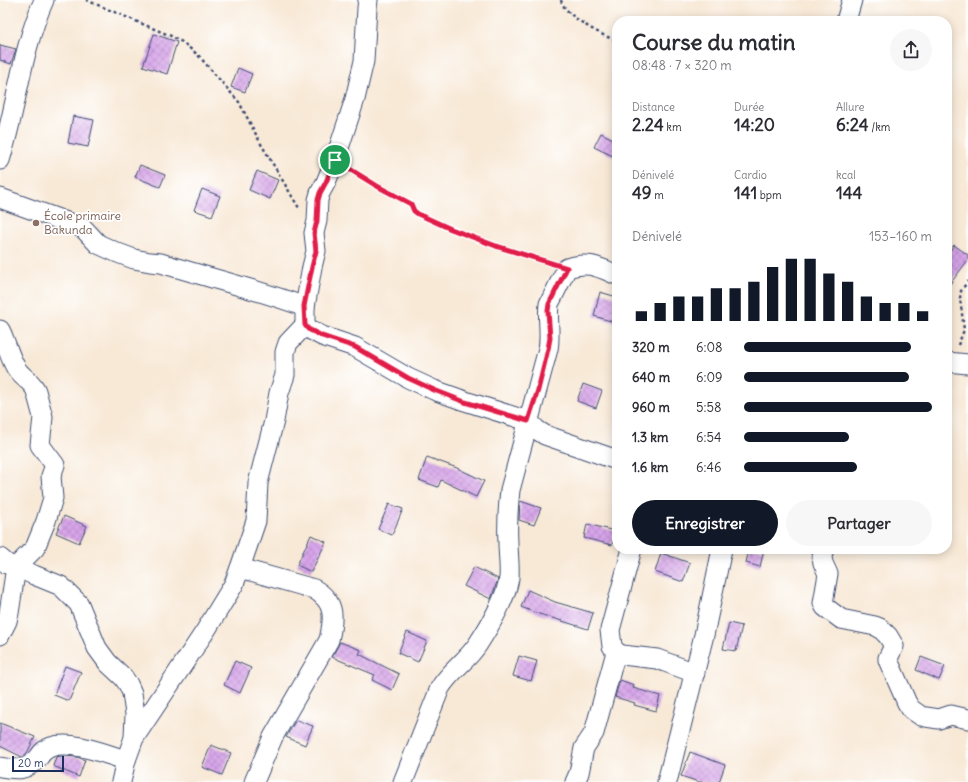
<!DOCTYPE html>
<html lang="fr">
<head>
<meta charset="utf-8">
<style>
	:root { --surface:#fff; --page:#f7f7f7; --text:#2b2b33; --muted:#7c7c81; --accent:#111827 }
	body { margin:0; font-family:Delius,sans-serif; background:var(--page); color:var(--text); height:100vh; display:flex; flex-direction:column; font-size:15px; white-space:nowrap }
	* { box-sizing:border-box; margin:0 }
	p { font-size:13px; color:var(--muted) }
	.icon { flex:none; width:22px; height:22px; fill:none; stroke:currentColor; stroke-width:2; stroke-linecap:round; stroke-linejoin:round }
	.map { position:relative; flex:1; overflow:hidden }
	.details { position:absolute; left:612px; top:16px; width:340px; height:538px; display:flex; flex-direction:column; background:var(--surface); border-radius:16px; box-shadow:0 2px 10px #0003 }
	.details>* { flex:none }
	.scale { position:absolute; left:12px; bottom:10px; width:52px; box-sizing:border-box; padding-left:4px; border:2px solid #1b2f5e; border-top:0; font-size:11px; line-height:14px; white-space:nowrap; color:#1b2f5e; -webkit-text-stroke:3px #fff; paint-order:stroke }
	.pin { position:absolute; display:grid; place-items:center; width:34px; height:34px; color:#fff; margin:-17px; border:2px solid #fff; border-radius:50%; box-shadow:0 1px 4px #0007 }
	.round { display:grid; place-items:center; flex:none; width:42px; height:42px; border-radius:21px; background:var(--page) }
	.headline { display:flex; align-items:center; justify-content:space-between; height:68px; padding:0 20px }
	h1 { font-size:22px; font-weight:700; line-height:30px }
	.figures { display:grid; grid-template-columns:repeat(3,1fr); gap:6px; height:68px; padding:4px 20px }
	.figures div { display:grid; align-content:center }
	.figures b { font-size:17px; font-weight:700 }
	.figures small { font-size:11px; font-weight:400 }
	.figures p { font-size:11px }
	.chart { height:112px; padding:8px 20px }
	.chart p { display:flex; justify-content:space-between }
	.chart svg { width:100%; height:72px; margin-top:4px; stroke:var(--accent); stroke-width:6 }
	.action { display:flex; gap:8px; margin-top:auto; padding:8px 20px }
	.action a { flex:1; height:46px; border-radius:24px; background:var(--accent); color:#fff; font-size:16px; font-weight:700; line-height:46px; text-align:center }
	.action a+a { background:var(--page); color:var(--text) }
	ul { padding:0 20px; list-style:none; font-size:13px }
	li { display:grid; grid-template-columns:64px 48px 1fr; align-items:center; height:30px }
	li i { height:10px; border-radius:5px; background:var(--accent) }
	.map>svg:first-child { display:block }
</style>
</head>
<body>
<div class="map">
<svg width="968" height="782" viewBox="0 0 968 782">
	<defs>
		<pattern id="building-cross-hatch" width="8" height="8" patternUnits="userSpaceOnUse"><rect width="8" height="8" fill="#d8a5ea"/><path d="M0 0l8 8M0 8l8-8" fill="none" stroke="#ae87c1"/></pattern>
	</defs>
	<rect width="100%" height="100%" fill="#fff"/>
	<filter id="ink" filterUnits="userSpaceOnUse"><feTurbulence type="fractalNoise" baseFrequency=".025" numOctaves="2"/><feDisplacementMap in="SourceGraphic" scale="8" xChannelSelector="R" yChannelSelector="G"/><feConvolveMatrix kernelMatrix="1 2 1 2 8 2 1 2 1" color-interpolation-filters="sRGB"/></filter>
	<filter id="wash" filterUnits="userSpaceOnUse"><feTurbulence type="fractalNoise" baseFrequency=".012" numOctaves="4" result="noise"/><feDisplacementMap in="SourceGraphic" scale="16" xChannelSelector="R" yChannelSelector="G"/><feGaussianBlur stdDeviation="0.9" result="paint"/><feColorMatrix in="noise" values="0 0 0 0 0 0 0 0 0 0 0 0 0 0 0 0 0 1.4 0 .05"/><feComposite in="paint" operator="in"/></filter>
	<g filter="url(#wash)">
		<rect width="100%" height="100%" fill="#f8e9d7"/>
		<g id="blocks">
			<g fill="url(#building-cross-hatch)">
				<path d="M154,34L177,42L167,74L143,66Z"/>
				<path d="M0,45L16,49L11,64L0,60Z"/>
				<path d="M238,68L252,74L245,92L231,87Z"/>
				<path d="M73,116L94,120L88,147L68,143Z"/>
				<path d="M601,133L617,141V158L594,147Z"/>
				<path d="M140,165L165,175L160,187L135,177Z"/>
				<path d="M257,171L278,180L270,199L249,190Z"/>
				<path d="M202,189L220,196L212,216L194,210Z"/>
				<path d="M954,245L968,255V260L947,288V255Z"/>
				<path d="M600,292L617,297V323L594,316Z"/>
				<path d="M583,384L602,391L596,408L577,401Z"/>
				<path d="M427,457L457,468L484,481L476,497L441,480L438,487L419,480Z"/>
				<path d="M520,501L541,508L534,525L519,520Z"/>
				<path d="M389,504L403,509L392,535L378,529Z"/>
				<path d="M64,516L87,526L79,543L56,533Z"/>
				<path d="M587,524L615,531L612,545L584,538Z"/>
				<path d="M311,535L326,542L311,572L297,565Z"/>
				<path d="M749,549H764L760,567L746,563Z"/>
				<path d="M661,553L690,563L683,582L655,572Z"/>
				<path d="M474,567L498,579L491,599L464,586Z"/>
				<path d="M528,590L555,602L593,613L588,629L536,613L521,607Z"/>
				<path d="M729,623L742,626L736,651L723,649Z"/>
				<path d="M407,632L427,641L418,662L398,653Z"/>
				<path d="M340,642L361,650L359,654L399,674L392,690L372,680L375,675L332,657Z"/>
				<path d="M519,656L537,661L531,681L513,676Z"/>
				<path d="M921,657L945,666L939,680L916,670Z"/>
				<path d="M235,661L251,668L240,693L224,685Z"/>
				<path d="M65,666L81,672L69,701L54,695Z"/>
				<path d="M620,680L634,685L633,688L660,696L656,711L634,705L635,703L615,697Z"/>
				<path d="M296,720L313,726L305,745L286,737Z"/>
				<path d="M0,723L35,737L27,753L22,757L0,746Z"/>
				<path d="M211,745L231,753L222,775L202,767Z"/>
				<path d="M690,752L725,765L719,782H699L681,776Z"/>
				<path d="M61,756L77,757L85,760L79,777L53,766L56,757Z"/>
			</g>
		</g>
	</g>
	<g filter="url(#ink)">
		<use href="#blocks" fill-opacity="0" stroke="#3c4b70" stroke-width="1"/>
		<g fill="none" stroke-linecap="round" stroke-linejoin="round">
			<g stroke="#3c4b70" stroke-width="21">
				<g id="minor">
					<path d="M846,21L852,0"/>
					<path d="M0,160C17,107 21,51 44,0"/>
					<path d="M0,198L75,225L84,229L98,244L118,253L134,259L150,262L161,263C209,278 257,289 305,307"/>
					<path d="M305,325L309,329L322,336L355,347L408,378L434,390L465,401L528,421L537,430L545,435L617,460"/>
					<path d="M0,330C6,342 9,356 16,368C21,377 33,382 36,391L43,417L40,445L55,465L51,476L53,498L46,521L35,548L16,567L9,613L7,621L0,635"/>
					<path d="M947,362L968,364"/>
					<path d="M632,549L610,630L612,646L616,652L622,655L657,659L695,673"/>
					<path d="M824,549L822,557L823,563L828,574L823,603L825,607L841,619L875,626L880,628L888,636L894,646L888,658V660L907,703L911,709L921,716L926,717L939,719L951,715L968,719"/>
					<path d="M0,558L7,564L16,567L34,575L61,586L79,604L97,648L108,663L123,677L128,684L132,693L135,714L134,738"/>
					<path d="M240,568L314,589C336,602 334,618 329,640L273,737L254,782"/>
					<path d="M0,767C18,770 27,771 39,757C42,752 45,749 51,747C73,740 105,754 126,760"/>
					<path d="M121,782L126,760L134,738L206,630L234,584L240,568L256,521L258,483L274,421L279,393L285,375V352L288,343L305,325V307L312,267L316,251L314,233L317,221L318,200L320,193L326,182L335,160L355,99L364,61L367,8L368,0"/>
					<path d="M403,782L440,688C450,671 467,661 478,644C489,627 506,599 509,578C510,566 508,554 508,542C507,525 508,508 510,490L548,349C551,334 547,319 549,304L567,268C588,261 598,267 617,275"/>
					<path d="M575,782L579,773L584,748L594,733L616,652"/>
					<path d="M667,782L704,635L722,549"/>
				</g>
			</g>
			<g stroke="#3c4b70" stroke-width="2.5" stroke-dasharray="3 3" stroke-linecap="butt">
				<path d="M86,0L171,36L182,42L198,55L239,102L261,144L299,208"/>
				<path d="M561,0C564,16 603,36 617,41"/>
				<path d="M350,169L377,186L411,204L415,211L419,214L451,229L496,246L549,262"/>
				<path d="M958,345L964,330L960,298L961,291L968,281"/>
			</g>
			<use href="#minor" stroke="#fff" stroke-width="19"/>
		</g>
	</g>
	<g fill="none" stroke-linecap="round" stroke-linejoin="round" filter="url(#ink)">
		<g stroke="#fff" stroke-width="8">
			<path id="route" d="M335,160L377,186L411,204L414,211L418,214L451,229L496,246L567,268L549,304L548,311L550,338L548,349L538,390L528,421L465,402L434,390L408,378L355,347L322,336L308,329L305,325L304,306L312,267L316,251L314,233L317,221L318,200L320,193L326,182Z"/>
		</g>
		<use href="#route" stroke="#e11d48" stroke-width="5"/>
	</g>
	<circle fill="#8d6e63" stroke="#fff" stroke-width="1.5" cx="36" cy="223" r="4"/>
	<g text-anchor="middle" stroke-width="3.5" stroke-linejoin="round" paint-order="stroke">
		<g font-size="12" fill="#785e54" stroke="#fff" text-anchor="start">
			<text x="44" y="220">École primaire<tspan x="44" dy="14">Bakunda</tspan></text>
		</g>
	</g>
</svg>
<div class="scale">20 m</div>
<div class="pin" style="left:335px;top:160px;background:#1e9e55"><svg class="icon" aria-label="arrive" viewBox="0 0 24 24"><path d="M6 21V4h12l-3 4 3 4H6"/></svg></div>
<section class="details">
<div class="headline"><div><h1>Course du matin</h1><p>08:48 · 7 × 320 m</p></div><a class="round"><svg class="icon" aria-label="share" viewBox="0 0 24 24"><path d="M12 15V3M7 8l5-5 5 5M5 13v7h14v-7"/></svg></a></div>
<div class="figures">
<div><p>Distance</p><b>2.24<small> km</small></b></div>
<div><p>Durée</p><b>14:20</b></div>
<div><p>Allure</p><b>6:24<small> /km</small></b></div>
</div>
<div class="figures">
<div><p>Dénivelé</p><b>49<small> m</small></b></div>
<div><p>Cardio</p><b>141<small> bpm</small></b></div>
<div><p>kcal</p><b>144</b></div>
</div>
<div class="chart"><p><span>Dénivelé</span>153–160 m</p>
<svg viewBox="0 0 160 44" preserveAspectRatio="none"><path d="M5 44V38M15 44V33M25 44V29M35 44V29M45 44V24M55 44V24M65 44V20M75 44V11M85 44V6M95 44V6M105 44V15M115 44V20M125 44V29M135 44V33M145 44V33M155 44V38"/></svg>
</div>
<ul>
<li><b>320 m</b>6:08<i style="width:89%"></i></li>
<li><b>640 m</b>6:09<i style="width:88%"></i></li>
<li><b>960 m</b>5:58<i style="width:100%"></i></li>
<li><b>1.3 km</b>6:54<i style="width:56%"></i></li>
<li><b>1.6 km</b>6:46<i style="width:60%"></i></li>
</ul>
<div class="action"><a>Enregistrer</a><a>Partager</a></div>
</section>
</div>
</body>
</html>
